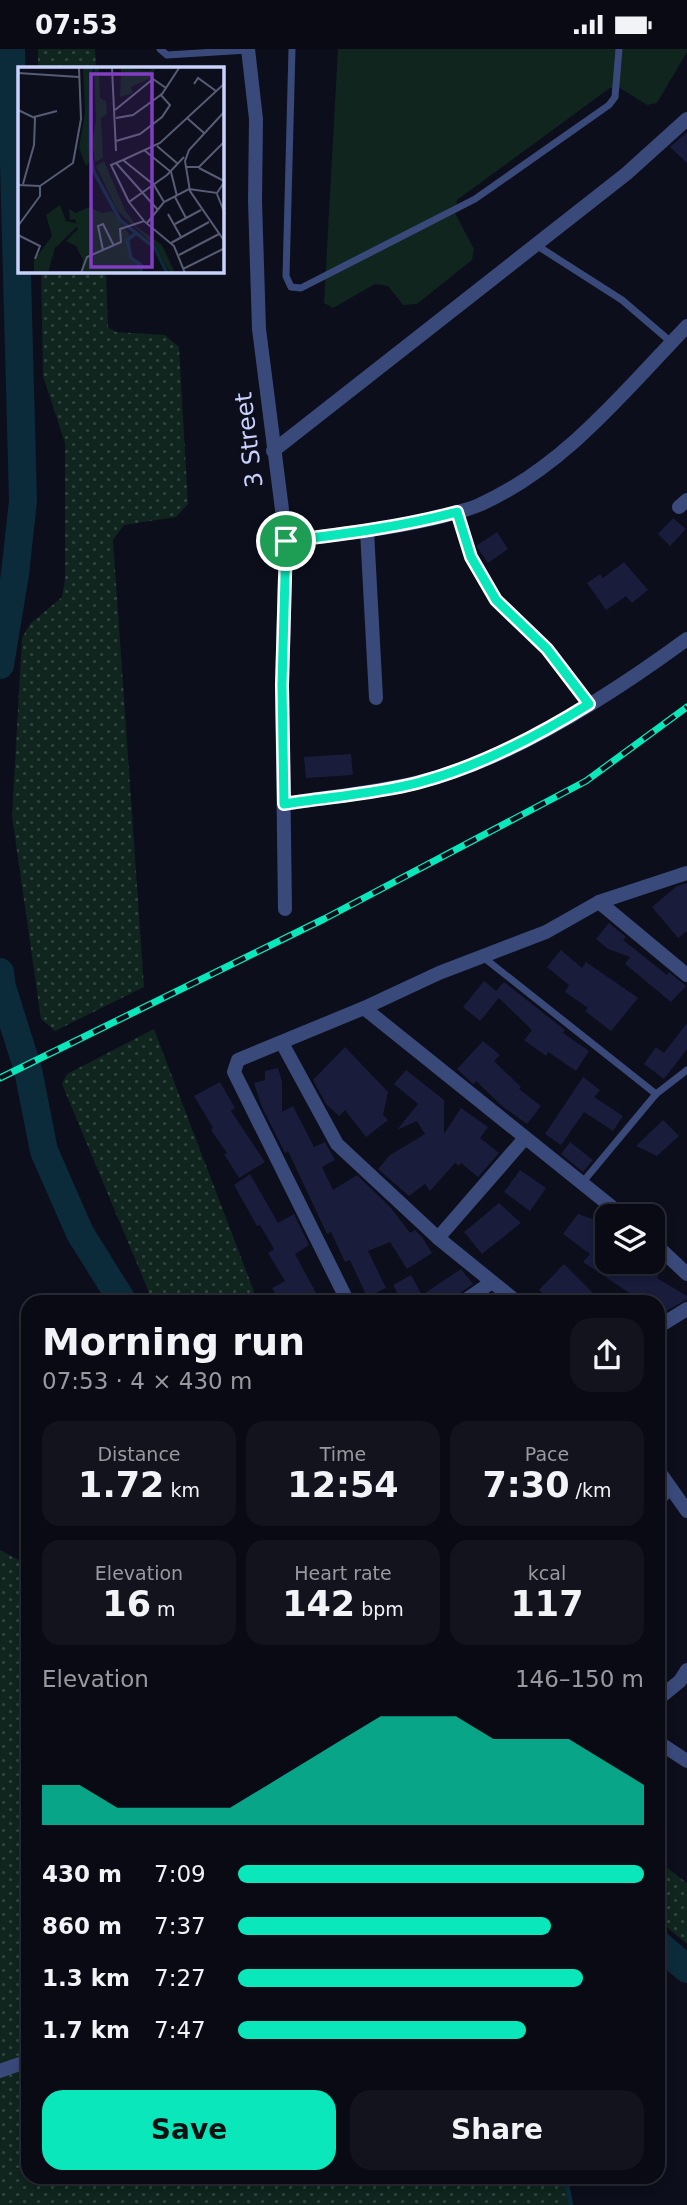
<!DOCTYPE html>
<html lang="en">
<head>
<meta charset="utf-8">
<style>
	:root { --surface:#090a14; --page:#12131d; --text:#f1f3f6; --muted:#999aa0; --line:#292b34; --accent:#0ae7bb }
	body { margin:0; font-family:"DejaVu Sans",sans-serif; background:var(--page); color:var(--text); height:100vh; display:flex; flex-direction:column; font-size:26px; white-space:nowrap }
	* { box-sizing:border-box; margin:0 }
	p { font-size:23px; color:var(--muted) }
	.icon { flex:none; width:38px; height:38px; fill:none; stroke:currentColor; stroke-width:2; stroke-linecap:round; stroke-linejoin:round }
	.map { position:relative; flex:1; overflow:hidden }
	.sheet { position:absolute; left:21px; top:1246px; width:644px; height:889px; display:flex; flex-direction:column; background:var(--surface); border-radius:21px; box-shadow:0 4px 10px #0003,0 0 0 2px var(--line) }
	.sheet>* { flex:none }
	.tools { position:absolute; left:595px; top:1155px; display:grid; gap:14px }
	.tools a { display:grid; place-items:center; width:70px; height:70px; border-radius:14px; background:var(--surface); box-shadow:0 4px 10px #0003,0 0 0 2px var(--line); font-size:35px }
	.pin { position:absolute; display:grid; place-items:center; width:60px; height:60px; color:#fff; margin:-30px; border:4px solid #fff; border-radius:50%; box-shadow:0 2px 7px #0007 }
	.round { display:grid; place-items:center; flex:none; width:74px; height:74px; border-radius:21px; background:var(--page) }
	.head { display:flex; align-items:center; justify-content:space-between; height:119px; padding:0 21px }
	h1 { font-size:38px; font-weight:600; line-height:52px }
	.metrics { display:grid; grid-template-columns:repeat(3,1fr); gap:10px; height:119px; padding:7px 21px }
	.metrics div { display:grid; align-content:center; border-radius:18px; background:var(--page); text-align:center }
	.metrics b { font-size:35px; font-weight:600 }
	.metrics small { font-size:19px; font-weight:400 }
	.metrics p { font-size:19px }
	.chart { height:196px; padding:14px 21px }
	.chart p { display:flex; justify-content:space-between }
	.chart svg { width:100%; height:126px; margin-top:7px; fill:var(--accent); opacity:.7 }
	.primary-button { display:flex; gap:14px; margin-top:auto; padding:14px 21px }
	.primary-button a { flex:1; height:80px; border-radius:21px; background:var(--accent); color:#111; font-size:28px; font-weight:600; line-height:80px; text-align:center }
	.primary-button a+a { background:var(--page); color:var(--text) }
	ul { padding:0 21px; list-style:none; font-size:23px }
	li { display:grid; grid-template-columns:112px 84px 1fr; align-items:center; height:52px }
	li i { height:18px; border-radius:9px; background:var(--accent) }
	.status { display:flex; justify-content:space-between; align-items:center; height:49px; padding:0 35px; background:var(--surface); direction:ltr }
	.status svg { height:19px; fill:currentColor }
	.map>svg:first-child { display:block }
</style>
</head>
<body>
<div class="status"><b>07:53</b><svg viewBox="0 0 49 12"><path d="M0 12V9h3v3zM5 12V6h3v6zM10 12V3h3v9zM15 12V0h3v12zM26 1h20v11H26zM47 4h2v5h-2z"/></svg></div>
<div class="map">
<svg width="687" height="2156" viewBox="0 0 687 2156">
	<defs>
		<pattern id="grass-dots" width="8" height="8" patternUnits="userSpaceOnUse" patternTransform="scale(1.75)"><rect width="8" height="8" fill="#0f251e"/><path d="M2 2h.1M6 6h.1" fill="none" stroke="#304440" stroke-width="1.8" stroke-linecap="round"/></pattern>
	</defs>
	<rect width="100%" height="100%" fill="#0c0e1b"/>
	<g fill="url(#grass-dots)">
		<path d="M38,0H95L96,19H38Z"/>
		<path d="M41,222H106L108,278L116,283L165,286L179,298L188,455L176,468L124,476L113,491L144,938L55,982L41,970L12,767L22,589L30,575L62,548L65,531V394L43,327Z"/>
		<path d="M154,980L258,1253H153L62,1035L67,1025Z"/>
		<path d="M0,1501L28,1516V2128H562L567,2135L571,2156H0Z"/>
		<path d="M658,1812L687,1834V1895L658,1871Z"/>
	</g>
	<path fill="#0f251e" d="M338,0H687V3L657,54L647,56L620,39H610L457,151L455,164L474,200L472,211L417,255L403,256L388,237L375,235L333,259L324,254Z"/>
	<g fill="none" stroke-linecap="round" stroke-linejoin="round">
		<path stroke="#0c2b3a" stroke-width="4.5" d="M562,2128L567,2135L571,2156"/>
		<g stroke="#0c2b3a" stroke-width="28">
			<path d="M0,616L15,525L23,452L11,0"/>
			<path d="M0,923L2,938L28,1021L44,1102L80,1184L123,1253"/>
			<path d="M658,1895L687,1920"/>
		</g>
	</g>
	<g fill="#191c3b">
		<path d="M687,83V114L670,98Z"/>
		<path d="M673,469L686,480L670,497L658,485Z"/>
		<path d="M497,483L508,500L488,514L476,497Z"/>
		<path d="M624,513L648,541L632,554L626,547L606,561L587,534L600,525L603,529Z"/>
		<path d="M351,705L353,726L306,729L304,708Z"/>
		<path d="M687,834V882L678,889L652,858L677,837Z"/>
		<path d="M609,874L626,888L623,891L667,926L669,923L686,937L671,953L625,915L630,908L608,900L596,890Z"/>
		<path d="M561,901L582,919L586,913L638,949L611,982L585,962L588,959L565,943L569,936L547,918Z"/>
		<path d="M484,932L496,942L504,933L565,981L563,984L589,1002L576,1022L548,1003L546,1007L524,991L532,981L499,949L480,972L463,958Z"/>
		<path d="M687,974V1000L664,1030L644,1015L656,998L664,1004Z"/>
		<path d="M483,992L500,1006L494,1012L521,1038L519,1040L541,1057L527,1075L502,1057L476,1032L473,1035L457,1020Z"/>
		<path d="M345,998L388,1043L383,1066L388,1071L366,1088L345,1061L339,1067L326,1055L313,1031Z"/>
		<path d="M278,1019L282,1033V1063L293,1057L314,1098L325,1093L335,1111L322,1118L333,1141L357,1126L391,1159L410,1184L415,1181L422,1188L432,1204L407,1220L390,1193L368,1202L386,1239L367,1248L350,1211L345,1213L331,1183L327,1185L288,1102L285,1104L262,1058L254,1034L265,1031V1022Z"/>
		<path d="M406,1021L444,1051V1085L461,1059L488,1078L480,1089L499,1104L478,1128L461,1114L459,1117L455,1114L430,1142L425,1135L409,1147L378,1120L390,1106L425,1085L417,1072L397,1081L418,1055L394,1035Z"/>
		<path d="M583,1028L600,1041L594,1048L623,1067L613,1082L584,1063L561,1096L545,1085Z"/>
		<path d="M220,1033L235,1059L231,1062L265,1113L239,1129L224,1105L227,1104L211,1081L213,1079L194,1047Z"/>
		<path d="M663,1071L679,1087L657,1107L636,1097Z"/>
		<path d="M570,1093L593,1111L583,1123L561,1105Z"/>
		<path d="M520,1121L546,1139L530,1162L504,1143Z"/>
		<path d="M250,1125L278,1174L294,1165L309,1196L295,1205L321,1253H279L272,1239L285,1232L268,1204L274,1200L260,1176L257,1177L234,1136Z"/>
		<path d="M499,1154L521,1174L482,1205L464,1183Z"/>
		<path d="M578,1165L607,1175V1213H640L659,1226L657,1229L687,1247V1250L658,1267V1253H643L583,1213L590,1205L563,1185Z"/>
		<path d="M564,1215L602,1253H552L539,1241Z"/>
		<path d="M461,1220L473,1235L457,1246L453,1253H402L393,1236L411,1226L422,1246Z"/>
	</g>
	<g fill="none" stroke-linecap="round" stroke-linejoin="round">
		<g stroke="#394979" stroke-width="7">
			<path d="M160,0L167,6L248,1"/>
			<path d="M292,0L286,227L291,238L301,239L475,150L609,56L615,48L619,0"/>
			<path d="M536,196L622,251L671,293"/>
			<path d="M457,463L471,508L496,551L547,600L589,655"/>
			<path d="M483,908L656,1045"/>
			<path d="M582,1134L656,1045L687,1021"/>
			<path d="M658,1458L671,1441"/>
		</g>
		<g stroke="#394979" stroke-width="14">
			<path d="M248,0L256,70L255,152L259,280L286,492L282,636L285,860"/>
			<path d="M273,402L626,125L687,70"/>
			<path d="M679,458L687,451"/>
			<path d="M367,482L376,649"/>
			<path d="M286,492C339,485 393,480 444,467C455,463 468,461 479,456C563,419 625,342 687,277"/>
			<path d="M284,755C327,748 372,744 415,734C507,713 612,645 687,590"/>
			<path d="M599,853L687,926"/>
			<path d="M364,959L439,924L546,883L599,853L687,824"/>
			<path d="M282,994L337,1095L438,1189L517,1253"/>
			<path d="M438,1189L525,1089"/>
			<path d="M653,1193L687,1225"/>
			<path d="M348,1253L234,1023L238,1011L364,959L623,1167"/>
			<path d="M463,1253L492,1233"/>
			<path d="M658,1278L687,1260"/>
			<path d="M658,1421L687,1462"/>
			<path d="M658,1650L680,1632L687,1621"/>
			<path d="M658,1693L687,1712"/>
			<path d="M0,2022L28,2012"/>
		</g>
		<g stroke="#0ae7bb" stroke-width="7">
			<path id="rail" d="M0,1029L324,870L586,732L687,658"/>
		</g>
		<use href="#rail" stroke="#0c0e1b" stroke-width="4.5" stroke-dasharray="13" stroke-linecap="butt"/>
	</g>
	<g fill="none" stroke-linecap="round" stroke-linejoin="round">
		<g stroke="#fff" stroke-width="14">
			<path id="route" d="M457,463L471,508L496,551L547,600L589,655C536,688 478,718 417,734C374,745 327,748 284,755L282,636L286,492C344,485 401,478 457,463Z"/>
		</g>
		<use href="#route" stroke="#0ae7bb" stroke-width="9"/>
	</g>
	<g text-anchor="middle" stroke-width="5" stroke-linejoin="round" paint-order="stroke">
		<g font-size="24" fill="#c8d2fd" stroke="#0c0e1b">
			<text transform="translate(249 391) rotate(-97)" y="8">3 Street</text>
		</g>
	</g>
	<g transform="translate(18 18)">
		<rect width="206" height="206" fill="#0c0e1b"/>
		<path d="M65,1H71L72,22V95L68,99L61,81L67,45ZM76,1H81L82,31L88,34L89,47L83,51L85,91L77,95L74,75L78,54ZM86,94L107,143L119,160L144,178L157,206H152L138,180L99,143L78,99ZM71,140L84,146L94,144L112,168L113,191L123,198V206H63L65,193L58,179L48,174L60,162L57,152L52,153L51,142L58,146Z" fill="#0f251e"/>
		<path d="M42,138L48,154L62,157L37,181L30,206H16V194L34,169L28,148Z" fill="#0f251e"/>
		<path d="M103,1L130,4L138,1L131,12L113,20L115,26L102,30Z" fill="#0f251e"/>
		<path fill="none" stroke="#0c2b3a" stroke-width="3.5" d="M73,1L71,79L76,105L102,153L137,181L149,206M117,167L109,173L113,191L123,198V206"/>
		<path fill="none" stroke="#575c75" stroke-width="2" d="M94,1L98,84M0,6L61,10M176,17L180,11L198,24M0,43L17,51L16,78L5,117M97,43L135,12L148,21M207,44L171,83L167,94L172,124L207,175M16,50L39,44M98,51L115,48L144,27L161,1M169,51L186,66M98,74L122,67L144,50L152,38L142,27M139,79L160,97M126,83L153,105L159,129M105,93L142,76L207,16M98,96L140,143M167,100H181L207,74M181,101L206,114M0,118L22,119L55,96L63,52L61,1M199,127L207,147M157,130L168,151M111,135L93,98L105,93L136,118L146,135M150,147L163,170M126,154L111,135L149,108L166,90M129,156L146,135L171,122L199,126L207,114M157,157L183,143M0,159L22,129V119M0,168L22,179L17,192M153,176L191,155M85,183L80,159L85,157L96,179M161,188L201,167M165,202L207,181M63,206L69,190L103,175L102,162L126,154L156,179L167,206"/>
		<path fill="#833dc5" fill-opacity="0.15" stroke="#833dc5" stroke-width="3.5" d="M73,7H134V200H73Z"/>
		<rect width="206" height="206" fill="none" stroke="#c8d2fd" stroke-width="3.5"/>
	</g>
</svg>
<div class="tools">
<a><svg class="icon" aria-label="layers" viewBox="0 0 24 24"><path d="M12 4l9 5-9 5-9-5zM3 14l9 5 9-5"/></svg></a>
</div>
<div class="pin" style="left:286px;top:492px;background:#1e9e55"><svg class="icon" aria-label="arrive" viewBox="0 0 24 24"><path d="M6 21V4h12l-3 4 3 4H6"/></svg></div>
<section class="sheet">
<div class="head"><div><h1>Morning run</h1><p>07:53 · 4 × 430 m</p></div><a class="round"><svg class="icon" aria-label="share" viewBox="0 0 24 24"><path d="M12 15V3M7 8l5-5 5 5M5 13v7h14v-7"/></svg></a></div>
<div class="metrics">
<div><p>Distance</p><b>1.72<small> km</small></b></div>
<div><p>Time</p><b>12:54</b></div>
<div><p>Pace</p><b>7:30<small> /km</small></b></div>
</div>
<div class="metrics">
<div><p>Elevation</p><b>16<small> m</small></b></div>
<div><p>Heart rate</p><b>142<small> bpm</small></b></div>
<div><p>kcal</p><b>117</b></div>
</div>
<div class="chart"><p><span>Elevation</span>146–150 m</p>
<svg viewBox="0 0 160 44" preserveAspectRatio="none"><path d="M0 44V30L10 30L20 38L30 38L40 38L50 38L60 30L70 22L80 14L90 6L100 6L110 6L120 14L130 14L140 14L150 22L160 30V44z"/></svg>
</div>
<ul>
<li><b>430 m</b>7:09<i style="width:100%"></i></li>
<li><b>860 m</b>7:37<i style="width:77%"></i></li>
<li><b>1.3 km</b>7:27<i style="width:85%"></i></li>
<li><b>1.7 km</b>7:47<i style="width:71%"></i></li>
</ul>
<div class="primary-button"><a>Save</a><a>Share</a></div>
</section>
</div>
</body>
</html>
